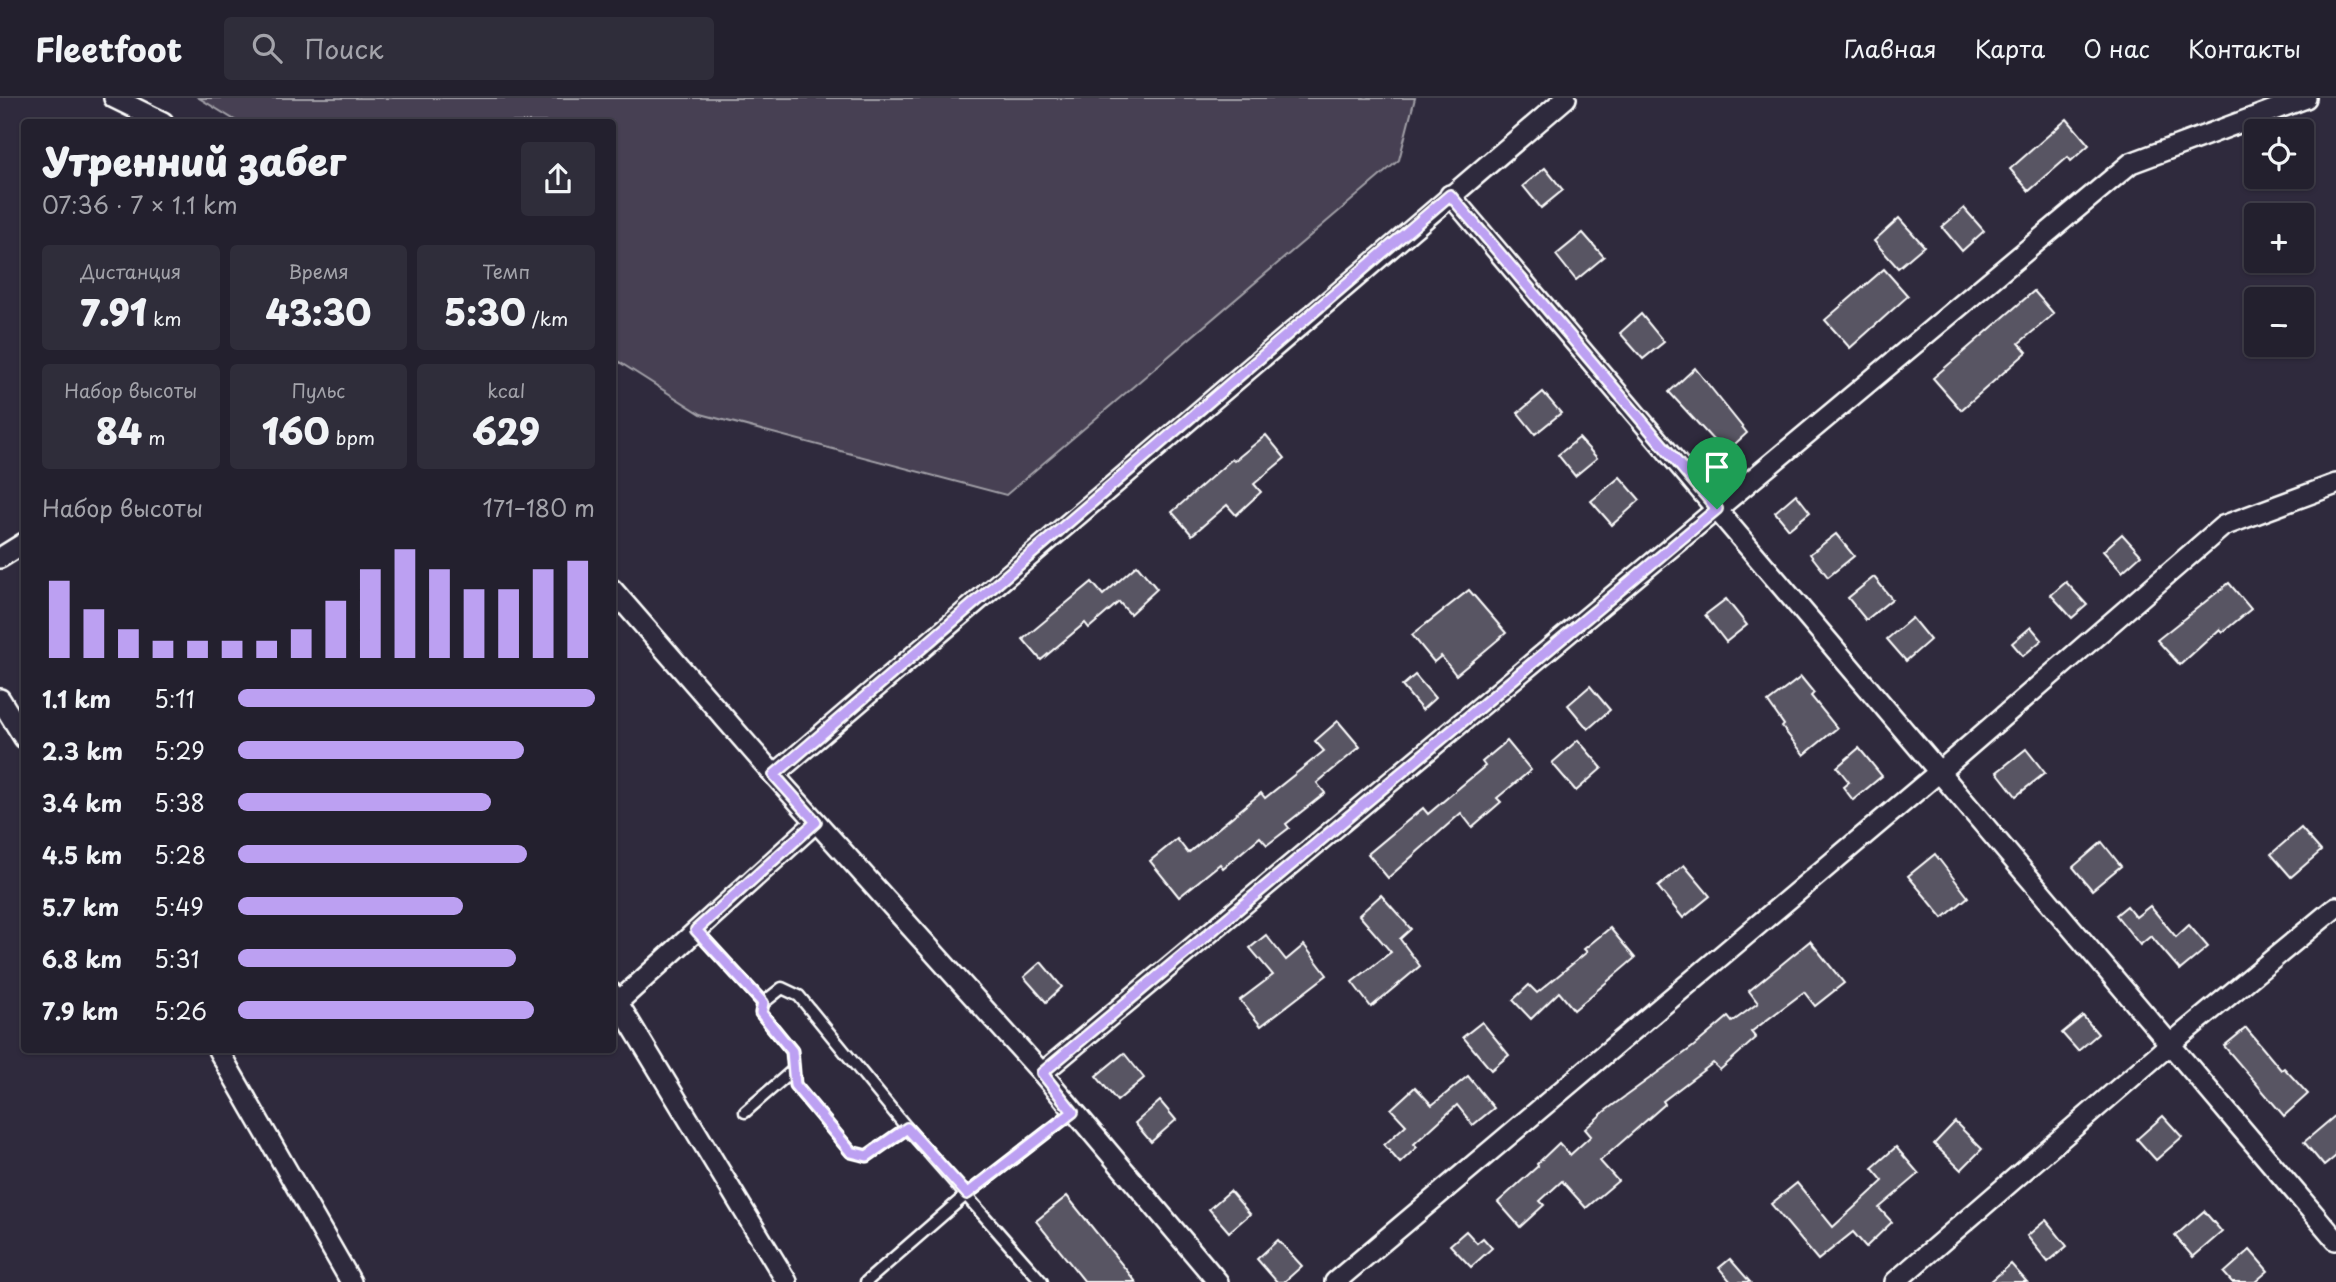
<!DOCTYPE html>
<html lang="ru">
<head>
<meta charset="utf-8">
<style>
	:root { --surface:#23202e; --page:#2f2d3a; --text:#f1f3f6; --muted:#a3a3aa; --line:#403e4a; --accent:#bca0f2 }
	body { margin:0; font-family:"Playpen Sans",sans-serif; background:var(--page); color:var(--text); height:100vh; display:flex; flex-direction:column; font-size:26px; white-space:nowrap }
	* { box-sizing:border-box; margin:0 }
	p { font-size:23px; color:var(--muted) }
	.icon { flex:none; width:38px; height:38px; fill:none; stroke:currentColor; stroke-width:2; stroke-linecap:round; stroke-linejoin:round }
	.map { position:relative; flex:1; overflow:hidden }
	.drawer { position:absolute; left:21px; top:21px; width:595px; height:934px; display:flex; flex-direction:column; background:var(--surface); border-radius:7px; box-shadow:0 2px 5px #0004,0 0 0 2px var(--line) }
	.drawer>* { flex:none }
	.fabs { position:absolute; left:2244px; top:21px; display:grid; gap:14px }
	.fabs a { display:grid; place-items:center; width:70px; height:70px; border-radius:7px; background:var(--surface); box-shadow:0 2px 5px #0004,0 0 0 2px var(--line); font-size:35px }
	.pin { position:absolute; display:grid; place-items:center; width:60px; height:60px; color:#fff; margin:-72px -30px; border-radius:50% 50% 50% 0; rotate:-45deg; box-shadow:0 0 7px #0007 }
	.pin .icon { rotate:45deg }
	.round { display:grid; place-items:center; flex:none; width:74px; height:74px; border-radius:7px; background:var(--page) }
	.summary { display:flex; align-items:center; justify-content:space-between; height:119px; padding:0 21px }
	h1 { font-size:38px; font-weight:800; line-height:52px }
	.metrics { display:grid; grid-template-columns:repeat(3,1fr); gap:10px; height:119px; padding:7px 21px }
	.metrics div { display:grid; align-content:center; border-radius:7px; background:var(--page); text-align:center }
	.metrics b { font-size:35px; font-weight:800 }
	.metrics small { font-size:19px; font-weight:400 }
	.metrics p { font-size:19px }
	.chart { height:196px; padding:14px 21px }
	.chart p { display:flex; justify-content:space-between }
	.chart svg { width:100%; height:126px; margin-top:7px; stroke:var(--accent); stroke-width:6 }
	ul { padding:0 21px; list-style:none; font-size:23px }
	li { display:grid; grid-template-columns:112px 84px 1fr; align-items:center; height:52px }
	li i { height:18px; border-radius:9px; background:var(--accent) }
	header { display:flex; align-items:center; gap:42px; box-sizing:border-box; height:98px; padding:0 35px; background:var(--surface); border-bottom:2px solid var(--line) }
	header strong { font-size:33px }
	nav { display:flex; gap:38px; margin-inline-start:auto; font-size:24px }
	.search { width:490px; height:63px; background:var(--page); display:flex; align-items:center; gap:18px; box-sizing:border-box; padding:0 24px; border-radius:7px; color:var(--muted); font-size:26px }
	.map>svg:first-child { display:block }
</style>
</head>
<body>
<header>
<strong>Fleetfoot</strong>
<div class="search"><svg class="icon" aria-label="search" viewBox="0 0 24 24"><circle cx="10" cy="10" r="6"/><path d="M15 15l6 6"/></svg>Поиск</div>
<nav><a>Главная</a><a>Карта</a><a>О нас</a><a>Контакты</a></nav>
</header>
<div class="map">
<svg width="2336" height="1184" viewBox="0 0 2336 1184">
	<rect width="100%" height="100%" fill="#2f2a3d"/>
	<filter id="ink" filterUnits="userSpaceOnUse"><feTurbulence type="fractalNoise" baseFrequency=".0143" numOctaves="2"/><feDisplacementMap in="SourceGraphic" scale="14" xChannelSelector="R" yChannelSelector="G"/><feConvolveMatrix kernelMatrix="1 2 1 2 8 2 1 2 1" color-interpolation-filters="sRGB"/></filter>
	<g filter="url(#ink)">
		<path fill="#464152" stroke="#a2a0a8" stroke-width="2" d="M199,0H1415L1399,62L1006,397L701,316L613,260L612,24H238Z"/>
		<g fill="#595564" stroke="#fff" stroke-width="2">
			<path d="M2067,21L2089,47L2071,63L2068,59L2029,93L2010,71Z"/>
			<path d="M1545,70L1563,92L1541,110L1523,88Z"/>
			<path d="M1964,110L1984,133L1962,153L1942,129Z"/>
			<path d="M1899,120L1924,148L1898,170L1874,143Z"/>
			<path d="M1583,135L1604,159L1576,182L1556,157Z"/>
			<path d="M1884,171L1908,198L1850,250L1825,222Z"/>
			<path d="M2034,193L2054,216L2019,245L2027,254L1961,312L1933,280Z"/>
			<path d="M1641,216L1664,244L1643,261L1620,235Z"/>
			<path d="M1695,270L1747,335L1725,355L1669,294Z"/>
			<path d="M1543,294L1561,315L1535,336L1518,315Z"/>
			<path d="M1266,337L1285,360L1254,386L1261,394L1236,417L1227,407L1192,437L1172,414L1232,361L1234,363Z"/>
			<path d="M1579,340L1597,360L1575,378L1558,357Z"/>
			<path d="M1620,379L1640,402L1612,427L1591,403Z"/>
			<path d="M1796,396L1810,414L1789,431L1775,414Z"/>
			<path d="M1836,436L1854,458L1828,479L1810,456Z"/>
			<path d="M2122,436L2141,457L2122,474L2103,453Z"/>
			<path d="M1137,467L1157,491L1130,516L1119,504L1089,530L1085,525L1041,562L1023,541L1092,484L1103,497Z"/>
			<path d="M1874,479L1892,501L1866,522L1848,500Z"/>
			<path d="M2066,484L2087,507L2072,520L2051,497Z"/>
			<path d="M2229,485L2251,511L2223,534L2220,531L2180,567L2157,542Z"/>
			<path d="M1469,492L1506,535L1456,577L1441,558L1434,564L1412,537Z"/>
			<path d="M1726,501L1747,527L1726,544L1705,517Z"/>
			<path d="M1912,520L1930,542L1906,563L1887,541Z"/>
			<path d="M2031,529L2042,542L2023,558L2012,545Z"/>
			<path d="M1415,577L1435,600L1422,612L1402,588Z"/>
			<path d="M1801,579L1814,595L1811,598L1837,630L1804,657L1782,629L1784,627L1768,604Z"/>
			<path d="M1590,588L1610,612L1588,631L1568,607Z"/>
			<path d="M1338,623L1360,649L1317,685L1325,695L1286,726L1289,730L1267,747L1260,739L1223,770L1220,766L1179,799L1150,763L1177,741L1188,755L1261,695L1265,700L1324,653L1315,643Z"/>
			<path d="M1578,642L1602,670L1576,693L1552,665Z"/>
			<path d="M1507,643L1531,672L1497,700L1501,704L1472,729L1461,715L1388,780L1368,756L1423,710L1428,716L1485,668L1482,664Z"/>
			<path d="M1859,650L1882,678L1853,702L1843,689L1849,684L1837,669Z"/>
			<path d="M2026,651L2045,675L2016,698L1997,674Z"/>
			<path d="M2301,730L2321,753L2291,779L2271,756Z"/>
			<path d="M2102,744L2121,768L2092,792L2073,769Z"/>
			<path d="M1935,756L1968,799L1943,820L1908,778Z"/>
			<path d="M1684,767L1710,798L1683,820L1658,789Z"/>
			<path d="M1381,797L1411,831L1400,841L1420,868L1371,909L1352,884L1391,854L1359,817Z"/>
			<path d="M2127,808L2136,819L2150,808L2176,839L2189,827L2208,849L2180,872L2151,838L2140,847L2116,817Z"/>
			<path d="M1610,830L1635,860L1574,912L1559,894L1531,921L1513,902L1529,887L1537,895L1587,854L1584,851Z"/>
			<path d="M1266,837L1286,862L1304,847L1327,877L1261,928L1240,902L1273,877L1250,850Z"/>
			<path d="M1810,843L1844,885L1815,908L1804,894L1751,934L1756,940L1720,972L1713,965L1663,1003L1665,1006L1600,1063L1618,1083L1586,1110L1562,1083L1540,1103L1544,1107L1520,1129L1498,1104L1538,1068L1537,1066L1559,1045L1570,1057L1591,1038L1585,1031L1605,1013L1694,948L1728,919L1732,924L1758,905L1749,893Z"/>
			<path d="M1041,864L1062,889L1046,904L1024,879Z"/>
			<path d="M2083,918L2098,936L2078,953L2062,935Z"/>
			<path d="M1482,924L1509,957L1491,972L1463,939Z"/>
			<path d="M2246,930L2281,972L2284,970L2308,996L2284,1018L2224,948Z"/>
			<path d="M1124,955L1144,980L1117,1003L1096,978Z"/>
			<path d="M1468,978L1494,1010L1473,1027L1457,1007L1414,1046L1417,1049L1400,1065L1384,1047L1406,1027L1391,1011L1415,989L1432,1007Z"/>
			<path d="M1160,1003L1176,1022L1151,1044L1135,1025Z"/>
			<path d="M2336,1017V1058L2324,1068L2304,1044Z"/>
			<path d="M2163,1018L2182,1039L2156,1062L2137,1041Z"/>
			<path d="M1955,1024L1982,1051L1961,1072L1934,1046Z"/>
			<path d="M1896,1049L1919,1076L1879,1110L1892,1124L1866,1149L1853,1134L1818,1162L1771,1106L1797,1085L1833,1129L1883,1083L1872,1070Z"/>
			<path d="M1230,1093L1250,1116L1229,1134L1209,1111Z"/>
			<path d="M1067,1098L1136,1184H1085L1036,1123Z"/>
			<path d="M2204,1113L2222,1134L2193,1159L2175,1138Z"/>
			<path d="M2046,1122L2067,1148L2048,1164L2027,1138Z"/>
			<path d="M1466,1133L1477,1145L1483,1140L1492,1150L1471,1169L1450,1147Z"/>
			<path d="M1278,1142L1302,1168L1284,1184H1277L1257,1161Z"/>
			<path d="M2250,1152L2268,1173L2255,1184H2232L2224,1175Z"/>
			<path d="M1730,1161L1750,1184H1731L1719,1170Z"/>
			<path d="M2011,1166L2027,1184H1990Z"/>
		</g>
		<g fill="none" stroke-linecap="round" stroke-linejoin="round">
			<g stroke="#fff" stroke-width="15">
				<g id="service">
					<path d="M696,832L763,905L782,890L799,898L907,1030L1042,1184"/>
					<path d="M763,905L761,915L792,953L795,987L851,1054L867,1058L907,1030"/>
					<path d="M745,1014L792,973"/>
					<path d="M866,1184L967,1096L1073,1014"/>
				</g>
			</g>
			<g stroke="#fff" stroke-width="24">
				<g id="minor">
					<path d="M114,0L163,24"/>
					<path d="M1450,97L2336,1142"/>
					<path d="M0,460L24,445"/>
					<path d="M612,491L774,677L1042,975L1218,1184"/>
					<path d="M0,601L24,640"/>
					<path d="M774,677L1566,0"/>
					<path d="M612,895L787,1184"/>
					<path d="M618,904L816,724"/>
					<path d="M218,952L351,1184"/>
					<path d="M1042,975L2131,65L2306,0"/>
					<path d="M1335,1184L1939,674L2223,428L2336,386"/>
					<path d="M1895,1184L2169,947L2336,809"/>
				</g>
			</g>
			<use href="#service" stroke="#2f2a3d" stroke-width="10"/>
			<use href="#minor" stroke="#2f2a3d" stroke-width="19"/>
		</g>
	</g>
	<g fill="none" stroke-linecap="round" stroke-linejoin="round" filter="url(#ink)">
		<g stroke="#fff" stroke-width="14">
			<path id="route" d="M1450,97L1717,411L1042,975L1073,1014L967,1096L907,1030L867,1058L851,1054L795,987L792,953L761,915L763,905L696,832L816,724L774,677Z"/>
		</g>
		<use href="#route" stroke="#bca0f2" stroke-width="9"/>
	</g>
</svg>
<div class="fabs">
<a><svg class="icon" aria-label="locate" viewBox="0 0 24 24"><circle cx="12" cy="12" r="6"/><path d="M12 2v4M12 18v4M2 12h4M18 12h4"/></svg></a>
<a>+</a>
<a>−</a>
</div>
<div class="pin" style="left:1717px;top:411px;background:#1e9e55"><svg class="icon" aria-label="arrive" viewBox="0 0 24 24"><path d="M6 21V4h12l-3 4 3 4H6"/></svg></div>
<section class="drawer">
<div class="summary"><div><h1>Утренний забег</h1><p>07:36 · 7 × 1.1 km</p></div><a class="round"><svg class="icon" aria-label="share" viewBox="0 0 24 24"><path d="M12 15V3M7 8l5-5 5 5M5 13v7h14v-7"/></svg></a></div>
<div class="metrics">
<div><p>Дистанция</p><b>7.91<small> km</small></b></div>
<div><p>Время</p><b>43:30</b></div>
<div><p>Темп</p><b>5:30<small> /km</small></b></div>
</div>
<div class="metrics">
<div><p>Набор высоты</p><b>84<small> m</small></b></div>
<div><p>Пульс</p><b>160<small> bpm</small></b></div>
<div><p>kcal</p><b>629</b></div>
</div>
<div class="chart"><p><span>Набор высоты</span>171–180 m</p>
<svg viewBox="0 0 160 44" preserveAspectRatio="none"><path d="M5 44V17M15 44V27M25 44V34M35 44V38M45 44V38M55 44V38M65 44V38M75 44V34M85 44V24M95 44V13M105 44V6M115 44V13M125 44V20M135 44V20M145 44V13M155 44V10"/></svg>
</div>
<ul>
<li><b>1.1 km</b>5:11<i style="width:100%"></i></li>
<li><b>2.3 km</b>5:29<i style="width:80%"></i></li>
<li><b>3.4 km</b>5:38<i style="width:71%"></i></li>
<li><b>4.5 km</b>5:28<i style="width:81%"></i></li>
<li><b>5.7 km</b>5:49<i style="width:63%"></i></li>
<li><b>6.8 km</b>5:31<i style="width:78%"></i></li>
<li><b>7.9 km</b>5:26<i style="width:83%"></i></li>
</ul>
</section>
</div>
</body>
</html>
